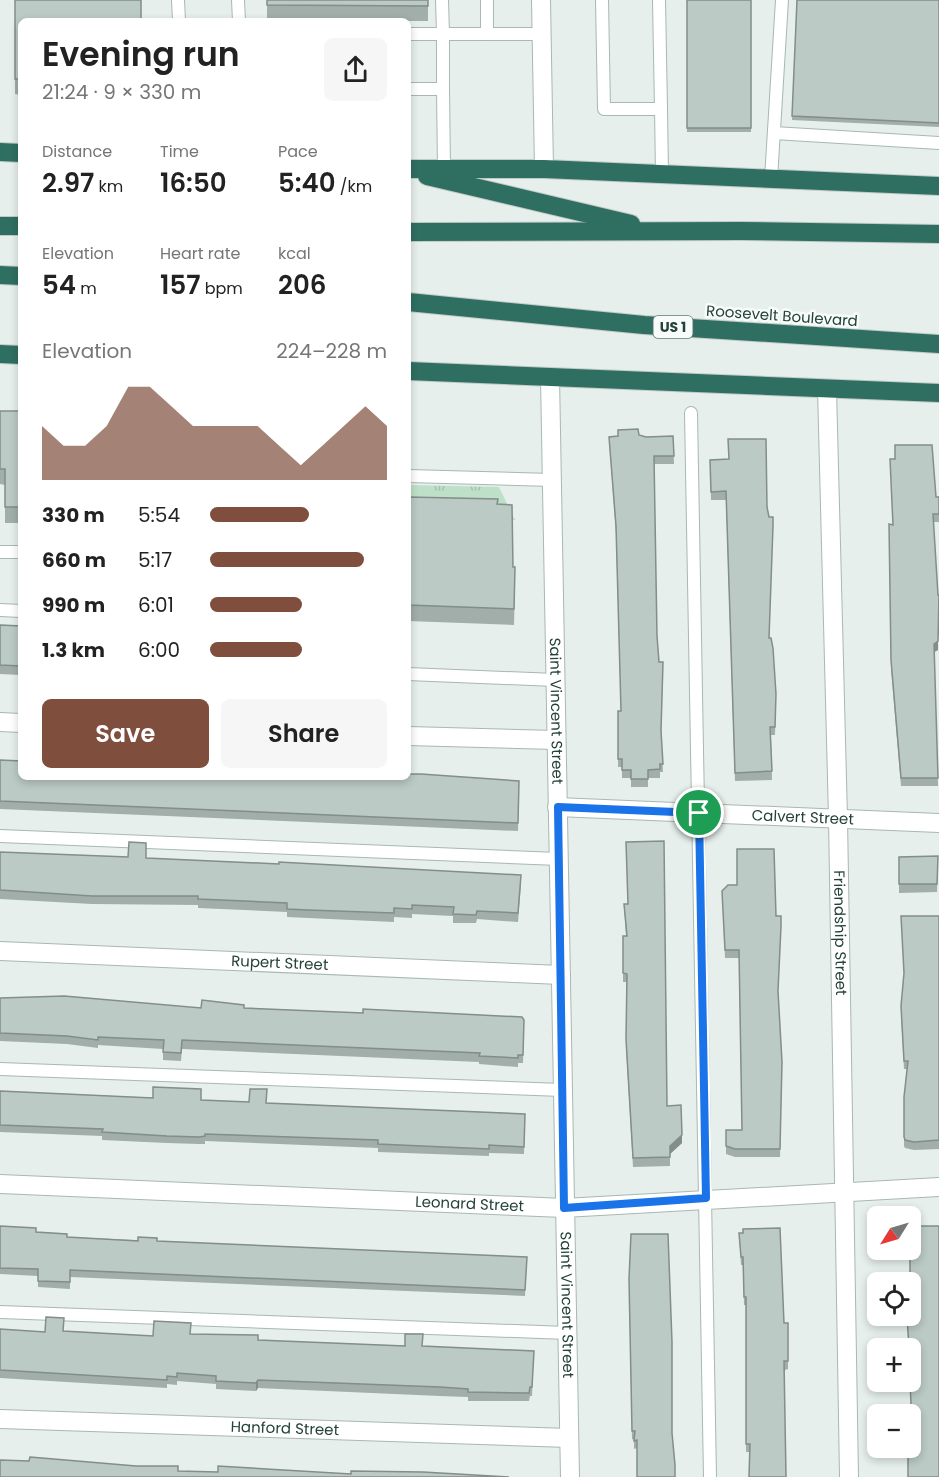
<!DOCTYPE html>
<html lang="en">
<head>
<meta charset="utf-8">
<style>
	:root { --surface:#fff; --page:#f6f6f6; --text:#222; --muted:#767676; --accent:#804e3d }
	body { margin:0; font-family:Poppins,sans-serif; background:var(--page); color:var(--text); height:100vh; display:flex; flex-direction:column; font-size:22px; white-space:nowrap }
	* { box-sizing:border-box; margin:0 }
	p { font-size:20px; color:var(--muted) }
	.icon { flex:none; width:33px; height:33px; fill:none; stroke:currentColor; stroke-width:2; stroke-linecap:round; stroke-linejoin:round }
	.map { position:relative; flex:1; overflow:hidden }
	.drawer { position:absolute; left:18px; top:18px; width:393px; height:762px; display:flex; flex-direction:column; background:var(--surface); border-radius:9px; box-shadow:0 3px 9px #0003 }
	.drawer>* { flex:none }
	.needle { width:39px; rotate:233deg }
	.buttons { position:absolute; left:867px; top:1206px; display:grid; gap:12px }
	.buttons a { display:grid; place-items:center; width:54px; height:54px; border-radius:9px; background:var(--surface); box-shadow:0 3px 9px #0003; font-size:30px }
	.pin { position:absolute; display:grid; place-items:center; width:51px; height:51px; color:#fff; margin:-26px; border:3px solid #fff; border-radius:50%; box-shadow:0 2px 6px #0007 }
	.round { display:grid; place-items:center; flex:none; width:63px; height:63px; border-radius:9px; background:var(--page) }
	.overview { display:flex; align-items:center; justify-content:space-between; height:102px; padding:0 24px }
	h1 { font-size:33px; font-weight:600; line-height:45px }
	.figures { display:grid; grid-template-columns:repeat(3,1fr); gap:9px; height:102px; padding:6px 24px }
	.figures div { display:grid; align-content:center }
	.figures b { font-size:26px; font-weight:600 }
	.figures small { font-size:16px; font-weight:400 }
	.figures p { font-size:16px }
	.chart { height:168px; padding:12px 24px }
	.chart p { display:flex; justify-content:space-between }
	.chart svg { width:100%; height:108px; margin-top:6px; fill:var(--accent); opacity:.7 }
	.action { display:flex; gap:12px; margin-top:auto; padding:12px 24px }
	.action a { flex:1; height:69px; border-radius:9px; background:var(--accent); color:#fff; font-size:24px; font-weight:600; line-height:69px; text-align:center }
	.action a+a { background:var(--page); color:var(--text) }
	ul { padding:0 24px; list-style:none; font-size:20px }
	li { display:grid; grid-template-columns:96px 72px 1fr; align-items:center; height:45px }
	li i { height:15px; border-radius:8px; background:var(--accent) }
	.map>svg:first-child { display:block }
</style>
</head>
<body>
<div class="map">
<svg width="939" height="1477" viewBox="0 0 939 1477">
	<defs>
		<pattern id="grass-tufts" width="24" height="20" patternUnits="userSpaceOnUse" patternTransform="scale(1.5)"><rect width="24" height="20" fill="#bfe0c8"/><path d="M3 7l-1-3M5 7V3M7 7l1-3M15 17l-1-3M17 17v-4M19 17l1-3" fill="none" stroke="#a4c1ad"/></pattern>
	</defs>
	<rect width="100%" height="100%" fill="#e6efeb"/>
	<path fill="url(#grass-tufts)" d="M408,485L499,487L515,520L408,513Z"/>
	<g fill="none" stroke-linecap="round" stroke-linejoin="round">
		<g stroke="#a8b8b2" stroke-width="14">
			<g id="lane">
				<path d="M178,0L179,21"/>
				<path d="M238,0L239,21"/>
				<path d="M442,0L443,34H542"/>
				<path d="M487,0V34"/>
				<path d="M602,0L604,109H661L659,0"/>
				<path d="M408,34H443V89"/>
				<path d="M408,89H443L444,169"/>
				<path d="M661,109L662,174"/>
				<path d="M774,133L939,143"/>
				<path d="M771,179L782,0"/>
				<path d="M691,413L710,1477"/>
				<path d="M408,476L552,480"/>
				<path d="M0,552H21"/>
				<path d="M0,610L21,611"/>
				<path d="M408,674L555,680"/>
				<path d="M0,836L559,859"/>
				<path d="M0,1069L562,1090"/>
				<path d="M0,1312L567,1333"/>
			</g>
		</g>
		<g stroke="#a8b8b2" stroke-width="20">
			<g id="street">
				<path d="M541,0L544,169"/>
				<path id="s1" d="M550,377L570,1477"/>
				<path id="s2" d="M827,389L838,818L849,1477"/>
				<path d="M0,722L21,723"/>
				<path d="M408,736L556,740"/>
				<path id="s3" d="M557,807L939,823"/>
				<path id="s4" d="M0,951L561,975"/>
				<path id="s5" d="M0,1184L564,1208L939,1187"/>
				<path id="s6" d="M0,1419L569,1438"/>
			</g>
		</g>
		<g stroke="#c2cac8" stroke-width="20">
			<g id="highway">
				<path d="M0,152L21,153"/>
				<path d="M408,169H544L939,186"/>
				<path d="M427,176L631,224"/>
				<path d="M0,226H21"/>
				<path d="M408,232L741,231L939,234"/>
				<path d="M0,275L21,276"/>
				<path d="M408,302L644,325L939,344"/>
				<path d="M0,354L21,355"/>
				<path d="M408,371L939,393"/>
			</g>
		</g>
		<use href="#lane" stroke="#fff" stroke-width="12"/>
		<use href="#street" stroke="#fff" stroke-width="18"/>
		<use href="#highway" stroke="#2f6f62" stroke-width="18"/>
	</g>
	<g fill="#a1aea9">
		<path d="M15,0L21,21V95L15,94Z"/>
		<rect x="267" y="0" width="161" height="21"/>
		<rect x="687" y="0" width="64" height="132"/>
		<path d="M797,0H939V127L792,120Z"/>
		<path d="M0,411H21V523H5V485L0,484Z"/>
		<path d="M639,435L646,437L673,436L674,464H654L657,636L663,772H660V778H648V787H631V778H622V767H618V711H621L616,534L609,437Z"/>
		<path d="M729,459L769,638L776,694L775,735H771L772,780L735,781L726,500H711L710,460Z"/>
		<path d="M408,497L498,504L513,567L515,583L514,625L408,621Z"/>
		<path d="M936,497H939V522H933L938,595H939V636H938V650L934,652L938,786H901L891,668L889,524L893,525Z"/>
		<path d="M0,625L21,626V675L0,674Z"/>
		<path d="M0,760L21,777L519,781L518,831L0,809Z"/>
		<path d="M0,852L146,858L521,884L518,922L477,919L476,923H453V916L412,914V918L394,917V922L308,918L287,917V912L198,908V905L92,904L0,899Z"/>
		<path d="M938,856L937,892L899,893V857Z"/>
		<path d="M722,891L778,995L782,1062L780,1157H735L726,1154V1130H742L739,958H725Z"/>
		<path d="M624,904L667,1106L682,1143L670,1154V1166L633,1167L626,1047L627,982H623V936H626Z"/>
		<path d="M939,916V1149L914,1150L905,1148L904,1146V1097L907,1069H904L901,1014L904,976Z"/>
		<path d="M0,998L201,1008H244L524,1020L523,1063H518V1067L479,1064V1062L182,1049L181,1061L163,1060V1049L98,1045V1048L67,1044L0,1041Z"/>
		<path d="M0,1091L525,1114L524,1154L489,1153V1156L378,1152V1148L205,1141V1144H199L167,1143L102,1140V1136L0,1132Z"/>
		<path d="M0,1226L67,1237L527,1257L525,1296L70,1277V1289L38,1287V1276L0,1274Z"/>
		<path d="M739,1233L784,1323H788V1369L785,1370L750,1452H746V1305H744L743,1265H741Z"/>
		<path d="M629,1287L637,1448L634,1449V1440L632,1439Z"/>
		<path d="M0,1329L45,1332L63,1331L153,1336L190,1334L258,1340L534,1351L532,1396H530L529,1401H468V1397L440,1396L258,1388L256,1391L216,1389V1384L177,1381V1385L167,1384V1388L0,1378Z"/>
	</g>
	<g fill="#838d89">
		<path d="M938,641V650L934,652V644Z"/>
		<path d="M682,1135V1143L670,1154V1146Z"/>
		<path d="M258,1380V1388L256,1391V1383Z"/>
	</g>
	<g fill="#bbcac4" stroke="#838d89" stroke-width="1.5">
		<path d="M15,0H141V21H21V79H15Z"/>
		<path d="M267,0H428V6L267,5Z"/>
		<rect x="687" y="0" width="64" height="128"/>
		<path d="M797,0H939V123L792,116Z"/>
		<path d="M0,411H21V507H5V469H0Z"/>
		<path d="M638,429L639,435L646,437L673,436L674,456H654L657,636L659,662H663L661,731L663,764H660V769L648,770V779H631V770H622V759H618V711H621L616,526L609,437L618,436V430Z"/>
		<path d="M728,439H766L767,507L769,517H773V526L769,638H771L773,648L776,694L775,727H770L772,771L735,773L726,491L711,492L710,460L729,459Z"/>
		<path d="M895,445H932L936,497H939V514H933L938,595H939L938,641L934,644L938,778H901L891,660L889,524L893,525L890,459H895Z"/>
		<path d="M408,497L498,499L497,504L512,505L513,567H515L514,609L408,605Z"/>
		<path d="M0,625L21,626V666L0,665Z"/>
		<path d="M0,760L21,761V777H408V774H421L519,781L518,823L0,801Z"/>
		<path d="M664,841L667,1106L681,1105L682,1135L670,1146V1157L633,1158L626,1039L627,974L623,973V936H627L624,904H628L626,842Z"/>
		<path d="M129,842L146,843V858L279,864V862L521,875L518,913L477,911L476,915L453,914L454,907L412,905V909L394,908V913L308,910L287,909V903L198,899V896H92L0,890V852L128,857Z"/>
		<path d="M737,849H774L776,916H781V926L778,991L782,1062L780,1149H735L726,1146V1130H742L739,950H725L722,891L728,885H737Z"/>
		<path d="M938,856L937,884H899V857Z"/>
		<path d="M901,916H939V1140L914,1142L905,1140L904,1137V1097L908,1061H904L901,1006L904,973Z"/>
		<path d="M64,996L201,1008L202,1000L244,1005V1008L363,1013V1009L522,1017L524,1020L523,1055H518V1058L479,1056L480,1053L182,1040L181,1053L163,1052L164,1040L98,1037V1040L67,1036L0,1033V998Z"/>
		<path d="M153,1087L201,1089V1100L249,1102L250,1089H267L266,1103L525,1114L524,1147L489,1145V1149L378,1144V1140L205,1134V1136L199,1137L167,1136L102,1132L103,1129L0,1125V1091L153,1098Z"/>
		<path d="M0,1226L36,1228V1232L67,1234V1237L138,1241V1237L157,1238V1241L527,1257L525,1290L70,1270V1282L38,1281V1269L0,1268Z"/>
		<path d="M910,1226H939V1477H908V1448H910V1425H912L910,1382V1348H909L907,1316H910Z"/>
		<path d="M780,1228L784,1323H788V1361H784L786,1477H749L750,1444H746V1297H744L743,1257H741L739,1233H743V1229Z"/>
		<path d="M631,1234H668L672,1342V1433L675,1465V1477H637V1440L634,1441L635,1431H632L629,1279Z"/>
		<path d="M46,1317L64,1318L63,1331L153,1336L154,1321L191,1323L190,1334L258,1335V1340L405,1346V1334H423L422,1346L534,1351L532,1387H530L529,1393L468,1392V1389L440,1387L258,1380L256,1383L216,1381V1376L177,1373V1377L167,1376V1380L0,1370V1329L45,1332Z"/>
		<path d="M30,1457L136,1466H178V1471L218,1472V1466L351,1474V1471L423,1472L509,1477H0V1460L29,1461Z"/>
	</g>
	<g fill="none" stroke-linecap="round" stroke-linejoin="round">
		<g stroke="#fff" stroke-width="12">
			<path id="route" d="M558,807L699,813L706,1198L564,1208Z"/>
		</g>
		<use href="#route" stroke="#1a73e8" stroke-width="8"/>
	</g>
	<g text-anchor="middle" stroke-width="5" stroke-linejoin="round" paint-order="stroke">
		<rect fill="#f7fbf9" stroke="#637a73" stroke-width="1.5" x="653.5" y="316" width="39" height="22" rx="4.5"/>
		<g font-size="14" font-weight="bold" fill="#24423a">
			<text x="673" y="332">US 1</text>
		</g>
		<g font-size="15" fill="#24423a" stroke="#f7fbf9">
			<text transform="translate(782 316) rotate(4)" y="5">Roosevelt Boulevard</text>
			<text dy="5" stroke="none"><textPath href="#s1" startOffset="334">Saint Vincent Street</textPath></text>
			<text dy="5" stroke="none"><textPath href="#s3" startOffset="246">Calvert Street</textPath></text>
			<text dy="5" stroke="none"><textPath href="#s2" startOffset="544">Friendship Street</textPath></text>
			<text dy="5" stroke="none"><textPath href="#s4" startOffset="280">Rupert Street</textPath></text>
			<text dy="5" stroke="none"><textPath href="#s5" startOffset="470">Leonard Street</textPath></text>
			<text dy="5" stroke="none"><textPath href="#s1" startOffset="928">Saint Vincent Street</textPath></text>
			<text dy="5" stroke="none"><textPath href="#s6" startOffset="285">Hanford Street</textPath></text>
		</g>
	</g>
</svg>
<div class="buttons">
<a><svg class="needle" viewBox="-14 -14 28 28"><path d="M0-13l5 13h-10z" fill="#e53935"/><path d="M0 13l5-13h-10z" fill="#767676"/></svg></a>
<a><svg class="icon" aria-label="locate" viewBox="0 0 24 24"><circle cx="12" cy="12" r="6"/><path d="M12 2v4M12 18v4M2 12h4M18 12h4"/></svg></a>
<a>+</a>
<a>−</a>
</div>
<div class="pin" style="left:699px;top:813px;background:#1e9e55"><svg class="icon" aria-label="arrive" viewBox="0 0 24 24"><path d="M6 21V4h12l-3 4 3 4H6"/></svg></div>
<section class="drawer">
<div class="overview"><div><h1>Evening run</h1><p>21:24 · 9 × 330 m</p></div><a class="round"><svg class="icon" aria-label="share" viewBox="0 0 24 24"><path d="M12 15V3M7 8l5-5 5 5M5 13v7h14v-7"/></svg></a></div>
<div class="figures">
<div><p>Distance</p><b>2.97<small> km</small></b></div>
<div><p>Time</p><b>16:50</b></div>
<div><p>Pace</p><b>5:40<small> /km</small></b></div>
</div>
<div class="figures">
<div><p>Elevation</p><b>54<small> m</small></b></div>
<div><p>Heart rate</p><b>157<small> bpm</small></b></div>
<div><p>kcal</p><b>206</b></div>
</div>
<div class="chart"><p><span>Elevation</span>224–228 m</p>
<svg viewBox="0 0 160 44" preserveAspectRatio="none"><path d="M0 44V22L10 30L20 30L30 22L40 6L50 6L60 14L70 22L80 22L90 22L100 22L110 30L120 38L130 30L140 22L150 14L160 22V44z"/></svg>
</div>
<ul>
<li><b>330 m</b>5:54<i style="width:56%"></i></li>
<li><b>660 m</b>5:17<i style="width:87%"></i></li>
<li><b>990 m</b>6:01<i style="width:52%"></i></li>
<li><b>1.3 km</b>6:00<i style="width:52%"></i></li>
</ul>
<div class="action"><a>Save</a><a>Share</a></div>
</section>
</div>
</body>
</html>
